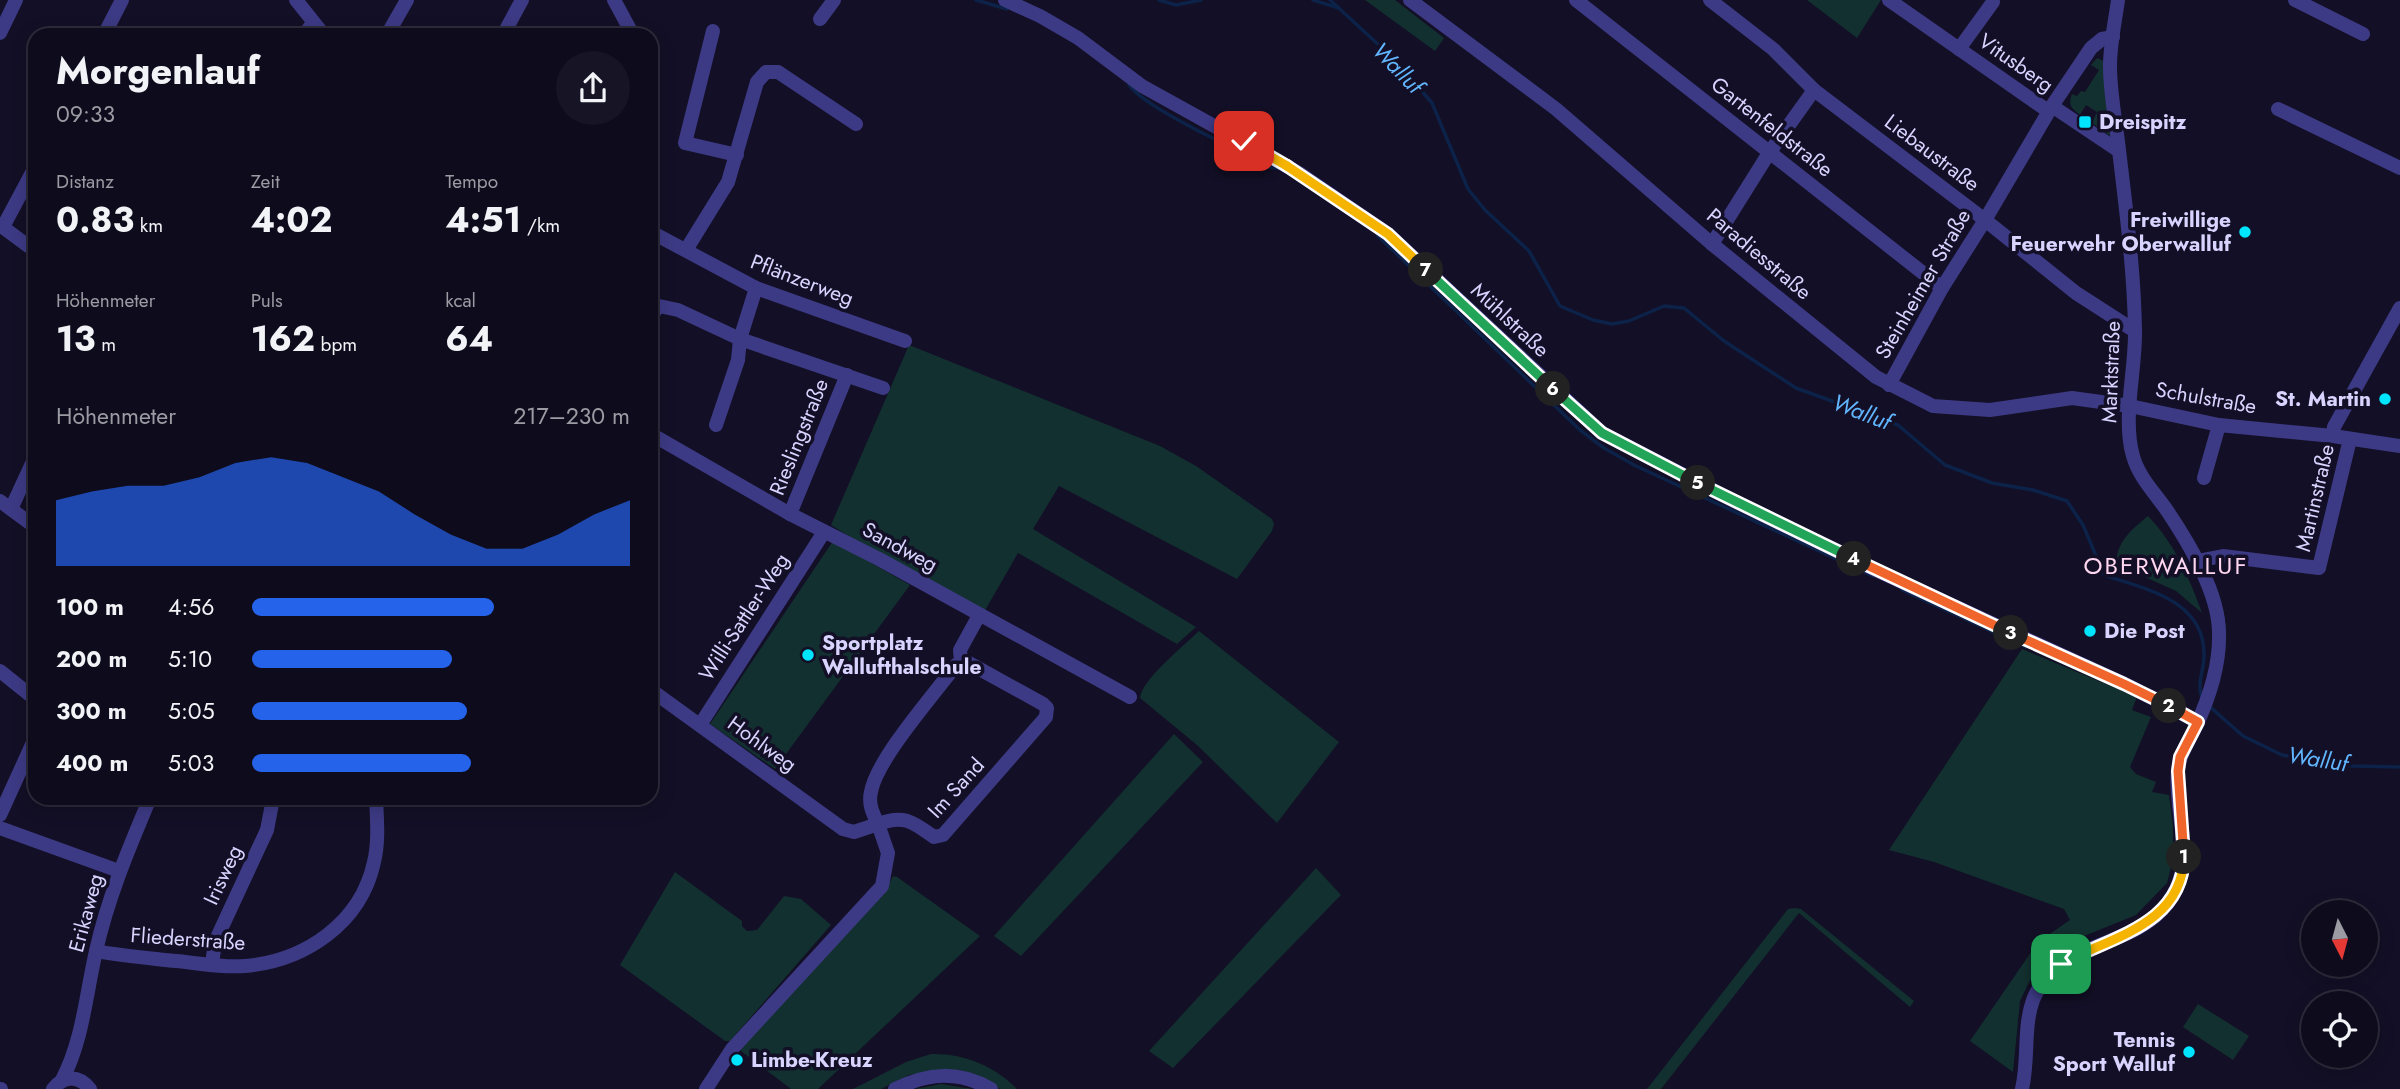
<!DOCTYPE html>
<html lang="de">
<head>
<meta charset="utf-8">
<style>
	:root { --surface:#0e0b1c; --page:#171425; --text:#f1f3f6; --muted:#9b9ba3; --line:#2e2b3b; --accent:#2563eb }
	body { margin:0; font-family:Jost,sans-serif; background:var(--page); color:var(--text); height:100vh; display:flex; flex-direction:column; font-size:26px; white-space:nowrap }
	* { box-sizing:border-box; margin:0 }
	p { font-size:23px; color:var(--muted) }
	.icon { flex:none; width:38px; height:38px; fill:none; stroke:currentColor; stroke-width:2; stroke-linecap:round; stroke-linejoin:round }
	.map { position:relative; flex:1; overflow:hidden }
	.drawer { position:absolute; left:28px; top:28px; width:630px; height:777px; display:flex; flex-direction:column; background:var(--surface); border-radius:21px; box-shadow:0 4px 18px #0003,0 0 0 2px var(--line) }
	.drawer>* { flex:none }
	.needle { width:46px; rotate:174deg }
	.fabs { position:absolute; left:2301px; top:900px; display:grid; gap:14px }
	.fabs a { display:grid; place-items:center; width:77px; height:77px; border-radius:50%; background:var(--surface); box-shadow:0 4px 18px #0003,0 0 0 2px var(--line); font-size:35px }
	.pin { position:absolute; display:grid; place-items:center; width:60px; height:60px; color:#fff; margin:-30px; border-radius:14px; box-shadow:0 4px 10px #0006 }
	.km { position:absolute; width:35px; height:35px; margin:-18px; border-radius:50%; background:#222; color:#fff; font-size:19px; line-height:35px; text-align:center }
	.round { display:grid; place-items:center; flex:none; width:74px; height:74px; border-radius:37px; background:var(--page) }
	.summary { display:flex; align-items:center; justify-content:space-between; height:119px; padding:0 28px }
	h1 { font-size:38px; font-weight:700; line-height:52px }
	.metrics { display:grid; grid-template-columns:repeat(3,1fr); gap:10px; height:119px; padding:7px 28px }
	.metrics div { display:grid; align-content:center }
	.metrics b { font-size:35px; font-weight:700 }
	.metrics small { font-size:19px; font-weight:400 }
	.metrics p { font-size:19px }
	.chart { height:196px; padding:14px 28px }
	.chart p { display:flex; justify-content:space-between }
	.chart svg { width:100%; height:126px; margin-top:7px; fill:var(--accent); opacity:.7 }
	ul { padding:0 28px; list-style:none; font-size:23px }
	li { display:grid; grid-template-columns:112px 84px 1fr; align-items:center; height:52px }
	li i { height:18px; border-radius:9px; background:var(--accent) }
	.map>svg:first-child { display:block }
</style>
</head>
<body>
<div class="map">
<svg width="2400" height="1089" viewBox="0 0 2400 1089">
	<rect width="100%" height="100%" fill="#130f26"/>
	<g fill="#12302f">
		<path d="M1365,0H1395L1444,38L1435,51Z"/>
		<path d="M1807,0H1881L1857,38Z"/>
		<path d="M2097,58L2104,61L2110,136L2092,123L2097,112L2086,105L2080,115C2071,108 2068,105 2072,94L2077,96L2081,91L2085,92L2099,70L2091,65Z"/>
		<path d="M909,345L1160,446L1196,466L1272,519L1274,524L1272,531L1237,579L1059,486L1033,529L1196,627L1177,644L1018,553L983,614L893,564L831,525Z"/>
		<path d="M2148,516C2175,544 2189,577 2202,613L2176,591L2116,564C2117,541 2131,530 2148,516Z"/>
		<path d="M833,541L910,585L775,769L710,724Z"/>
		<path d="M1199,631L1339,742L1277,823L1197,745L1140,698C1141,680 1185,645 1199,631Z"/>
		<path d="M2022,649L2137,697L2132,710L2151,717L2130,767L2136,774L2156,782L2152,792L2169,795L2173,827V860L2167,883L2136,915L2067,943L2037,966L2020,1001L2013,1072L1970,1041L2038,942L2070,920L2064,909L1934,862L1889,850Z"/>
		<path d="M1174,734L1203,762L1021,956L994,936Z"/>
		<path d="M1316,868L1341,895L1173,1068L1149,1051Z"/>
		<path d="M675,872L742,921V926L747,931L757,930L784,896L801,899L831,925L730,1041H725L620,965Z"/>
		<path d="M893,876L897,877L980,936L818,1089H791L741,1051L740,1047L888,886Z"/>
		<path d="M1795,908L1801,909L1914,1001L1910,1007L1799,913L1661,1089H1647L1788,909Z"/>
		<path d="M2198,1004L2249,1036L2233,1060L2183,1027Z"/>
		<path d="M931,1054C963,1053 995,1066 1017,1089H1000L993,1084L964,1071L944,1069L909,1075L881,1089H853L906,1062Z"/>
		<path d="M941,1084L972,1089H915Z"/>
	</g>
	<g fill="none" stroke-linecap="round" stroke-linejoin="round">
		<g stroke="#0c2248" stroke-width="3.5">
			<path d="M976,0L1007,9"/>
			<path d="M1159,0L1176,5L1201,0"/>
			<path d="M1313,0L1339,8"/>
			<path d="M1330,0L1395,60L1432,103L1468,189L1485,210L1529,251L1560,306L1593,320L1612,324L1629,321L1664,306L1684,308L1724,341L1796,388L1898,425L1945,465L1992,483L2033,490L2067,501L2083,525L2104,575C2145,589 2204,600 2204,654C2205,668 2196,684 2202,697"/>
			<path d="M1129,85C1146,109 1240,151 1272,168H1280"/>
			<path d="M1378,236L1580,430L1604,448L1634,465L1873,576"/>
			<path d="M1902,590L2026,647"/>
			<path d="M2209,706L2243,736L2282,755L2352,766L2400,767"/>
		</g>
		<g stroke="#3d3a85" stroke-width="14">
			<path d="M296,0L324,35"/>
			<path d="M614,0L633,35"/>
			<path d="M1005,0L1040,16L1078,38L1142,86L1299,173L1388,234L1602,433L1736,502L1882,573L2125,684L2198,722"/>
			<path d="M1410,0L1556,109L1712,244L1876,377L1933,406L1990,410L2072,398L2130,406L2219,425L2333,436L2400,446"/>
			<path d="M1576,0L1942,288"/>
			<path d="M1710,0L1773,49L1814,90L1985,220L2076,293L2135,331"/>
			<path d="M1889,0L2048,111"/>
			<path d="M2295,0L2363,34"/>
			<path d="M820,19L834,0"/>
			<path d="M713,31L685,143L737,155"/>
			<path d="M0,33L16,0"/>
			<path d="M104,35L122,0"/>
			<path d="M304,35L313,23"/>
			<path d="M387,35L407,0"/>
			<path d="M503,35L522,0"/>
			<path d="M1959,49L1993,2"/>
			<path d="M2052,106L2119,151"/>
			<path d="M2278,109L2400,168"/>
			<path d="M0,225L35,251"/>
			<path d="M3,227L35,167"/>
			<path d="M651,232L756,288L905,341"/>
			<path d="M1712,244L1769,153L1814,90"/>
			<path d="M686,250L728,182L757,82L766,72H778L856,124"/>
			<path d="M651,316L659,306L678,310L740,339L883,388"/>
			<path d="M1889,385L1942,288L1985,220L2052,106L2091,48L2102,39L2113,37"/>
			<path d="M716,425L738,360L740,339L756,288"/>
			<path d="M651,434L790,514L879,559L1130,697"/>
			<path d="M2333,436L2334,427L2400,308"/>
			<path d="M2204,478L2219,425"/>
			<path d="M0,501L35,527"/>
			<path d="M11,509L35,457"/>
			<path d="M790,514L847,375"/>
			<path d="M2197,561L2223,556L2319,568L2350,439"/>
			<path d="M961,662H967L1043,704L1047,708L1046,717L943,835L934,837C913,822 904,814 878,824C873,814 868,804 871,792C876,760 935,693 956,665Z"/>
			<path d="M961,662L960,650L977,619"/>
			<path d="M0,671L35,699"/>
			<path d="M651,690L843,829L854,832L878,824L888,853L882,886L732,1049L706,1089"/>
			<path d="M700,725L824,532"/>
			<path d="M0,815L35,738"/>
			<path d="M0,828L119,871"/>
			<path d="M96,951C122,956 149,958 176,961C198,963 223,968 245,966C305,961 361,923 374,862C379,841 377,820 376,798"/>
			<path d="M212,964L215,942L267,830L272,804"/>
			<path d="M62,1080C83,1040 86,994 96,951C108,897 129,848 150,798"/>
			<path d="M0,1089H1"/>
			<path d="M53,1089C64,1075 79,1075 90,1089"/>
			<path d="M895,1089C928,1073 958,1070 991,1089"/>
			<path d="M2022,1089C2029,1060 2023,1028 2033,1000C2056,940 2132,950 2167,904C2200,862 2173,817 2178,770C2179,754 2190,740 2196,726C2209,698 2220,664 2219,633C2219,593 2190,545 2168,512C2156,494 2139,478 2133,456C2122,418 2136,369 2135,330C2134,270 2126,209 2119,150C2116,122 2110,94 2110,66C2110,44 2115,22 2118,0"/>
		</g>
	</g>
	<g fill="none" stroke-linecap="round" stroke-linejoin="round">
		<g stroke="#fff" stroke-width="14">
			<path id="split-1" d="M2061,964C2109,937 2182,926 2184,857"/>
		</g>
		<g stroke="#fff" stroke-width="14">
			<path id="split-2" d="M2169,706L2198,722L2180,757L2178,771L2184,857"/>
		</g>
		<g stroke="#fff" stroke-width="14">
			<path id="split-3" d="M2011,633L2124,684L2169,706"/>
		</g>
		<g stroke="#fff" stroke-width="14">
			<path id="split-4" d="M1854,559L2011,633"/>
		</g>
		<g stroke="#fff" stroke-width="14">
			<path id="split-5" d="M1698,483L1854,559"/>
		</g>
		<g stroke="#fff" stroke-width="14">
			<path id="split-6" d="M1553,389L1602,433L1698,483"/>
		</g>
		<g stroke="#fff" stroke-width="14">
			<path id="split-7" d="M1426,270L1553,389"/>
		</g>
		<g stroke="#fff" stroke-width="14">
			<path id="split-8" d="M1287,166L1388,234L1426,270"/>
		</g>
		<g stroke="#fff" stroke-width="14">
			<path id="split-9" d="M1244,141L1287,166"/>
		</g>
		<use href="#split-1" stroke="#f5b400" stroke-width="9"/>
		<use href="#split-2" stroke="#f0652b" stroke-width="9"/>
		<use href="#split-3" stroke="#f0652b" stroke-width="9"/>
		<use href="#split-4" stroke="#f0652b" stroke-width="9"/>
		<use href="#split-5" stroke="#22a559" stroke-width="9"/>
		<use href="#split-6" stroke="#22a559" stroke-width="9"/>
		<use href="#split-7" stroke="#22a559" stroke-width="9"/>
		<use href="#split-8" stroke="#f5b400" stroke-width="9"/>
		<use href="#split-9" stroke="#f5b400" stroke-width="9"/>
	</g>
	<g fill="#00e5ff" stroke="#130f26" stroke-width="2.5">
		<rect x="2078" y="115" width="14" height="14" rx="3.5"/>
		<circle cx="2245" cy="232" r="7"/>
		<circle cx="2385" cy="399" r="7"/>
		<circle cx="2090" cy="631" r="7"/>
		<circle cx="808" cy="655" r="7"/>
		<circle cx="2189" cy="1052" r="7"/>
		<circle cx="737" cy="1060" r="7"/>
	</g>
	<g text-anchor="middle" stroke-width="7" stroke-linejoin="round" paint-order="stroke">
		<g font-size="21" fill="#d9d4ff" stroke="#130f26">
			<text transform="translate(2016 63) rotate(35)" y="7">Vitusberg</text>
			<text transform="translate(1772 127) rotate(38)" y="7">Gartenfeldstraße</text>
			<text transform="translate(1932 153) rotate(37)" y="7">Liebaustraße</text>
			<text transform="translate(1759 254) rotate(40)" y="7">Paradiesstraße</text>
			<text transform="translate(802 280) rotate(21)" y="7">Pflänzerweg</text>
			<text transform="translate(1923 284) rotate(-60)" y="7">Steinheimer Straße</text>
			<text transform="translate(1510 320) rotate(43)" y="7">Mühlstraße</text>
			<text transform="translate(2111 372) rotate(-88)" y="7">Marktstraße</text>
			<text transform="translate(2206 398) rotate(10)" y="7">Schulstraße</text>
			<text transform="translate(799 437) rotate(-68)" y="7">Rieslingstraße</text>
			<text transform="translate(2315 498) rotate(-77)" y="7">Martinstraße</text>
			<text transform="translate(900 547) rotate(28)" y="7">Sandweg</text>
			<text transform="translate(744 617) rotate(-57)" y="7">Willi-Sattler-Weg</text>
			<text transform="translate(762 744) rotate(36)" y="7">Hohlweg</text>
			<text transform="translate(956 788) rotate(-48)" y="7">Im Sand</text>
			<text transform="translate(223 875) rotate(-65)" y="7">Irisweg</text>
			<text transform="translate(86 913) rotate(-75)" y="7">Erikaweg</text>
			<text transform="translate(188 939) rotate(4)" y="7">Fliederstraße</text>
		</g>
		<g font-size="21" font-weight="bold" fill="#d9d4ff" stroke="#130f26" text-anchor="start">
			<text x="2099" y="129">Dreispitz</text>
			<text x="2231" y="227" text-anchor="end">Freiwillige<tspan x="2231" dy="24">Feuerwehr Oberwalluf</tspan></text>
			<text x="2371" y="406" text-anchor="end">St. Martin</text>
			<text x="2104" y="638">Die Post</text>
			<text x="822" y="650">Sportplatz<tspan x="822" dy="24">Wallufthalschule</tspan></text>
			<text x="2175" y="1047" text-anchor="end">Tennis<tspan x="2175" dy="24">Sport Walluf</tspan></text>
			<text x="751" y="1067">Limbe-Kreuz</text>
		</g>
		<g font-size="23" font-style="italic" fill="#62b6ff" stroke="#130f26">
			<text transform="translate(1398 68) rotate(46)" y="8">Walluf</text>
			<text transform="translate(1862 412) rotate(21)" y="8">Walluf</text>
			<text transform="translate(2318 759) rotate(9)" y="8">Walluf</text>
		</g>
		<g font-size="24" letter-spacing="2" fill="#ffd6f0" stroke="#130f26">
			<text x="2166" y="574">OBERWALLUF</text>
		</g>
	</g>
</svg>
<div class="fabs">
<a><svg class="needle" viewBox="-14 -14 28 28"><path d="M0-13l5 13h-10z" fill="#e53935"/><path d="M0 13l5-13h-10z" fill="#9b9ba3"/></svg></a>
<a><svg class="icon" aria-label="locate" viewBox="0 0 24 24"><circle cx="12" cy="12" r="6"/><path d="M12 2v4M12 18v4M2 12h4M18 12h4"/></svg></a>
</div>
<div class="pin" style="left:2061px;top:964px;background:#1e9e55"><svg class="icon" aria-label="arrive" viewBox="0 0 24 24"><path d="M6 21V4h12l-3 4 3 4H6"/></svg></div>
<div class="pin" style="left:1244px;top:141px;background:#d93025"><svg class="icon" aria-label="check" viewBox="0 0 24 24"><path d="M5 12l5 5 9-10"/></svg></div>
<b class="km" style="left:2184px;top:857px">1</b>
<b class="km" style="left:2169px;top:706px">2</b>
<b class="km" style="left:2011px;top:633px">3</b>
<b class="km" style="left:1854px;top:559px">4</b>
<b class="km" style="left:1698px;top:483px">5</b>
<b class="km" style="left:1553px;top:389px">6</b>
<b class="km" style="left:1426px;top:270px">7</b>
<section class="drawer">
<div class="summary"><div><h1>Morgenlauf</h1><p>09:33</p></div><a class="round"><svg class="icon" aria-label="share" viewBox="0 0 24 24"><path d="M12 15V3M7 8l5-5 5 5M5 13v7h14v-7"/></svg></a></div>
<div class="metrics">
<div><p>Distanz</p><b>0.83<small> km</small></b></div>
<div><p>Zeit</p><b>4:02</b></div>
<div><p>Tempo</p><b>4:51<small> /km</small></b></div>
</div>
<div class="metrics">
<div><p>Höhenmeter</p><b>13<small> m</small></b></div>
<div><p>Puls</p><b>162<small> bpm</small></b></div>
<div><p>kcal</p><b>64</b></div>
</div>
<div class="chart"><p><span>Höhenmeter</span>217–230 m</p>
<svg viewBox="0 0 160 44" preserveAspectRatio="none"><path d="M0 44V21L10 18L20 16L30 16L40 13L50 8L60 6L70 8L80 13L90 18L100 26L110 33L120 38L130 38L140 33L150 26L160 21V44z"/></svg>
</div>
<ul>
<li><b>100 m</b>4:56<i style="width:64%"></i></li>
<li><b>200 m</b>5:10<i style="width:53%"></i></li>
<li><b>300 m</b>5:05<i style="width:57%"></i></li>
<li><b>400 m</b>5:03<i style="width:58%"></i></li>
</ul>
</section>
</div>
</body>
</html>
